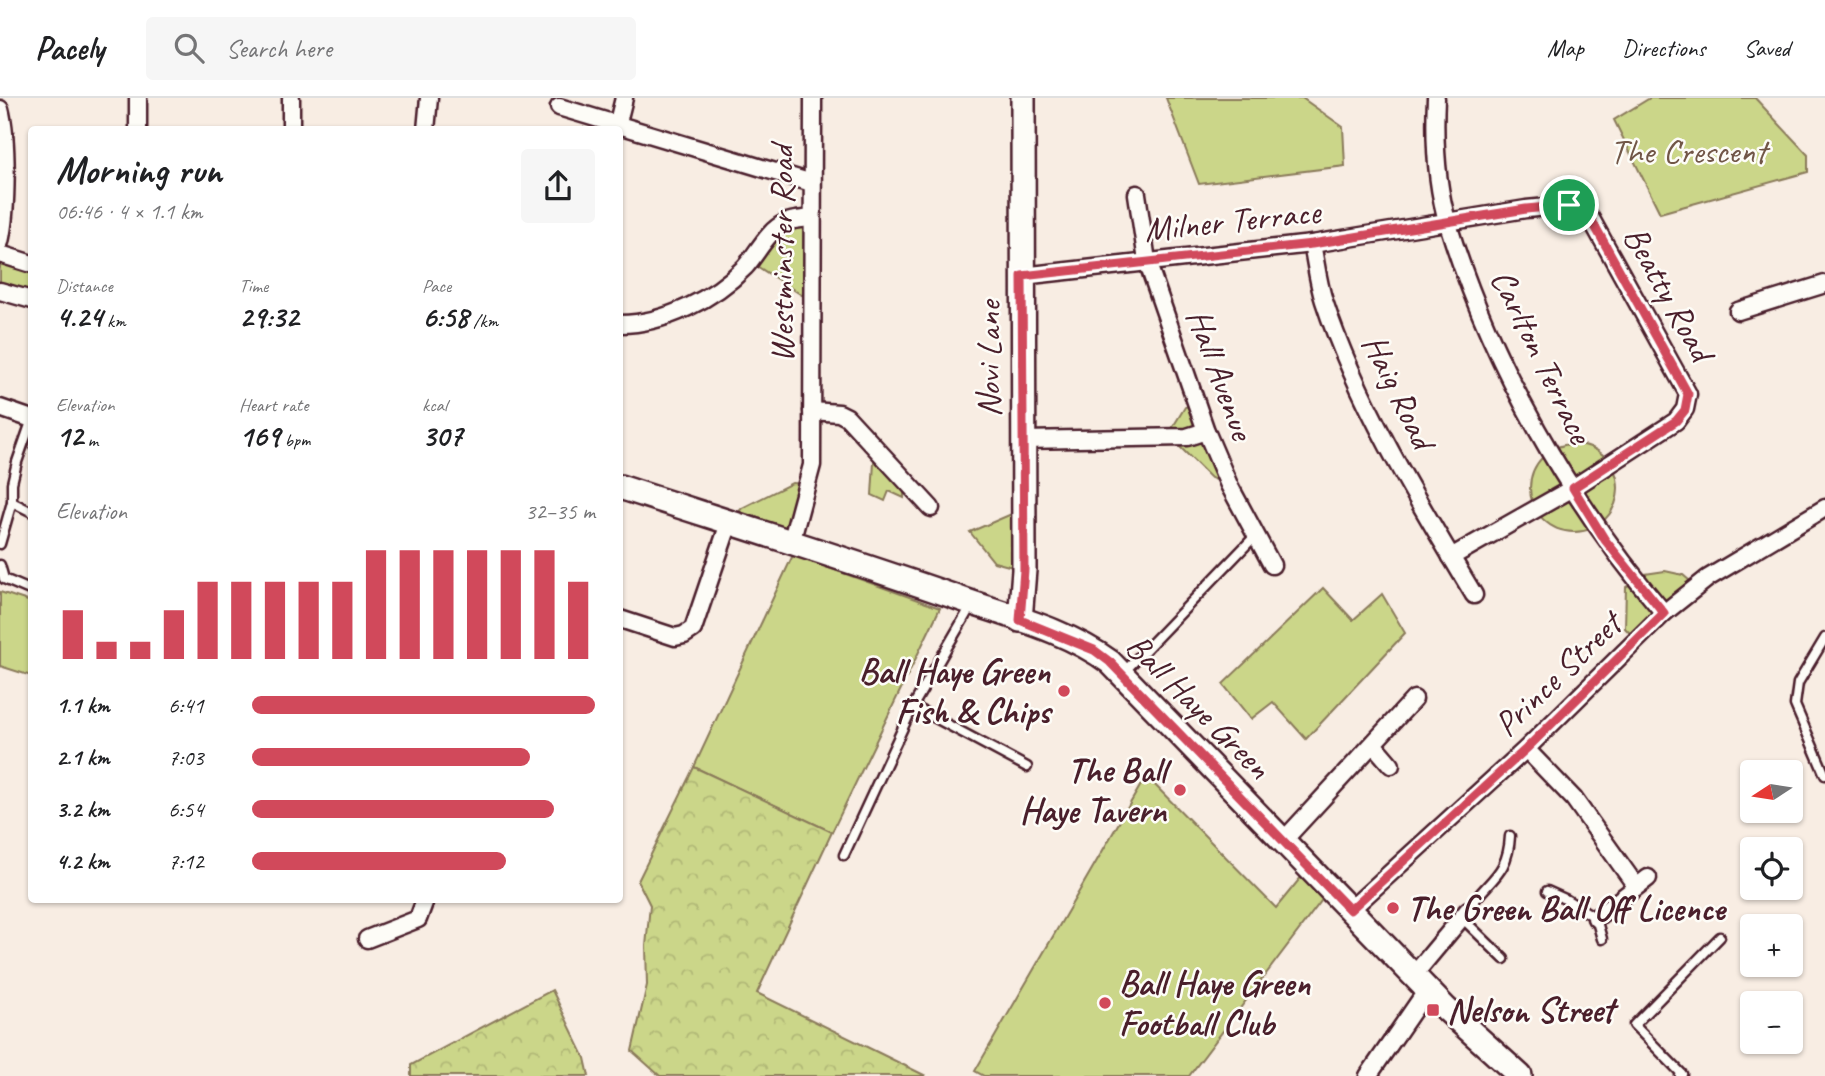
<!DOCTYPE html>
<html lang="en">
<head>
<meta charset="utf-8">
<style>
	:root { --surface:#fff; --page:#f6f6f6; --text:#202124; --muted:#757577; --line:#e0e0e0; --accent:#d1495b }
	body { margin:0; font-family:Caveat,sans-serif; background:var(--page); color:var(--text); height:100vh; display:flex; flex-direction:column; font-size:26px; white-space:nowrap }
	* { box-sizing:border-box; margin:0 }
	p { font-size:23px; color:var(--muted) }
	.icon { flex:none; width:38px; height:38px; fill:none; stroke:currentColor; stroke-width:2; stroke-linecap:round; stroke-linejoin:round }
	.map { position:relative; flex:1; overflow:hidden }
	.details { position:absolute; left:28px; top:28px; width:595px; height:777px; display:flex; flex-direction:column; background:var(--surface); border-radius:7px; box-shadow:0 2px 5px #0004 }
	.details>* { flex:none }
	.needle { width:46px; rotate:258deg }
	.buttons { position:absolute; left:1740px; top:662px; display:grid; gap:14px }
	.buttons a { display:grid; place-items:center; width:63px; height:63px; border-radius:7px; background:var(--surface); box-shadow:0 2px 5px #0004; font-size:35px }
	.pin { position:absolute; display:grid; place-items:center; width:60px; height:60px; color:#fff; margin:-30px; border:4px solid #fff; border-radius:50%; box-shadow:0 2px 7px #0007 }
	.round { display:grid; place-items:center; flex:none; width:74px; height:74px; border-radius:7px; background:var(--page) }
	.headline { display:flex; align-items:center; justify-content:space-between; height:119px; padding:0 28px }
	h1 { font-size:38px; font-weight:700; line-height:52px }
	.metrics { display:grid; grid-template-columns:repeat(3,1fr); gap:10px; height:119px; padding:7px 28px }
	.metrics div { display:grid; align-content:center }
	.metrics b { font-size:30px; font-weight:700 }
	.metrics small { font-size:19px; font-weight:400 }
	.metrics p { font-size:19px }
	.chart { height:196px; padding:14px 28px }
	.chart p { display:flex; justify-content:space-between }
	.chart svg { width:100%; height:126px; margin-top:7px; stroke:var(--accent); stroke-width:6 }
	ul { padding:0 28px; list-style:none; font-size:23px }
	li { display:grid; grid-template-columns:112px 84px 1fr; align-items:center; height:52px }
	li i { height:18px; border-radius:9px; background:var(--accent) }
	header { display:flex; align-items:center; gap:42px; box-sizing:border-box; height:98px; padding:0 35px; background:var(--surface); border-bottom:2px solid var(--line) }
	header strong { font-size:33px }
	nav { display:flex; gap:38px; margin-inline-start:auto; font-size:24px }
	.search { width:490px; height:63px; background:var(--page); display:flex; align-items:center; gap:18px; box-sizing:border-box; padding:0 24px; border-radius:7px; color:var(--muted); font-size:26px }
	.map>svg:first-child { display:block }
</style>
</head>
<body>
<header>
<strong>Pacely</strong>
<div class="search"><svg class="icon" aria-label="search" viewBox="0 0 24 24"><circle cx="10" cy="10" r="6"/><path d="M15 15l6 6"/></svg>Search here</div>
<nav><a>Map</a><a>Directions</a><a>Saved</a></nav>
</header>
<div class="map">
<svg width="1825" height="978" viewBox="0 0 1825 978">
	<defs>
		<pattern id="forest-crowns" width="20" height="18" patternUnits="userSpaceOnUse" patternTransform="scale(1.75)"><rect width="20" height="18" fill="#cbd689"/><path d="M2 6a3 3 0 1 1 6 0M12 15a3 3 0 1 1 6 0" fill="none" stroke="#b0b776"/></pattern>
	</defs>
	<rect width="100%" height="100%" fill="#f8ede3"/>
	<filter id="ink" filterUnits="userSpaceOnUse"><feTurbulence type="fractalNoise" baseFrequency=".0143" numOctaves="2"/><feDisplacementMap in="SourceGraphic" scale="14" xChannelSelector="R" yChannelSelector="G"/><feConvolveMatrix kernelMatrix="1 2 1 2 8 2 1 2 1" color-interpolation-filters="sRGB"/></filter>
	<g filter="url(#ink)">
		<g fill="#cbd689" stroke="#8a7a5a" stroke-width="2">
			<path d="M1166,0H1302L1343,29L1345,68L1199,86Z"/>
			<path d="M1650,0H1755L1808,57V74L1660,115L1614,22Z"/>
			<path d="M812,120L811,203L749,163L771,137Z"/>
			<path d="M0,156L31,166V202L0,192Z"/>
			<path d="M1197,306L1229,387L1211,380L1171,340V332L1185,309Z"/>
			<circle cx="1574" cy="390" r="44"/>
			<path d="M875,348L910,386L904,392V400L889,393L885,403L872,397Z"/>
			<path d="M792,385L807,386L791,445L729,425L742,410Z"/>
			<path d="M1023,411L1024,472L994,464L970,434Z"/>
			<path d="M793,457L940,510L832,734L694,669Z"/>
			<path d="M1665,473L1683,477L1697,489L1637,543L1625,530L1626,489L1645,476Z"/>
			<path d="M1323,490L1353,522L1382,496L1405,535L1306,641L1273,604L1251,621L1223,586Z"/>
			<path d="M0,494L31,504V578L0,568Z"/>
			<path d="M1146,678L1276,810L1302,778L1324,799L1189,978H984L975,973Z"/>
		</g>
		<g fill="url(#forest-crowns)" stroke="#8a7a5a" stroke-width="2">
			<path d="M694,669L832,734L757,895L926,978H660L632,953L647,887L646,848L650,807L638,783Z"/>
			<path d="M552,892L585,960L589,978H411V967Z"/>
		</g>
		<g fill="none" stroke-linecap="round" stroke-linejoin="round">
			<g stroke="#4a1f2b" stroke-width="13">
				<g id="lane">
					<path d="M12,404L32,414"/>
					<path d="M0,446L12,404V385L17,364L32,321"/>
					<path d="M0,467L4,481L32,493"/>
					<path d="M971,508L913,608L1027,669"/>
					<path d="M1825,540L1798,585L1795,607L1825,677"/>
					<path d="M1124,574L1255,438"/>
					<path d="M844,757L913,608"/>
					<path d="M1547,793L1567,802L1596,820L1602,841"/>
					<path d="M1468,812C1487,781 1508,779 1510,738"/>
					<path d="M1462,820L1504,861"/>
					<path d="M1680,978L1682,976L1634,927L1720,839"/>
				</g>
			</g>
			<g stroke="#4a1f2b" stroke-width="21">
				<g id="street">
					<path d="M138,0V32"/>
					<path d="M291,0V32"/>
					<path d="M1436,0C1434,42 1436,86 1448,126C1490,264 1571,406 1664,515"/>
					<path d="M559,9L812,85"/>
					<path d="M0,11C8,41 7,114 0,144"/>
					<path d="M426,32L429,0"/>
					<path d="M616,32L624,0"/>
					<path d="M1137,96L1147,163L1206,333L1229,387L1272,467"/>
					<path d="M1312,146C1316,165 1318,185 1324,203C1357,304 1420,407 1474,497"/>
					<path d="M0,156L32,166"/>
					<path d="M1022,178L1312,146L1526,111L1569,107L1582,112L1591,121L1688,296L1685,311L1676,323L1573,390L1451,459"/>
					<path d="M0,193L32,202"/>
					<path d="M1738,213L1825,186"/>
					<path d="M620,226C664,226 714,201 745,169C757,156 768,132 785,125C792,121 804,121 812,120"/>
					<path d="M0,310L32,321"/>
					<path d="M812,313L839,315L847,319L931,410"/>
					<path d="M1023,342L1187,339L1206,333"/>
					<path d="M791,445L812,367L813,0"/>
					<path d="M620,521L675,539L684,537L693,531L729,425"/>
					<path d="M1373,646L1391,667"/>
					<path d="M1526,651L1574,701L1636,788"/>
					<path d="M1283,743L1414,601"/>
					<path d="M1350,812L1526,651L1664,515L1708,480L1825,410"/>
					<path d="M1596,820L1648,780"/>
					<path d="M367,841L418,821L425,802"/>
					<path d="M1413,878L1468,812"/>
					<path d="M1368,978L1427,892"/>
				</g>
			</g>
			<g stroke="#4a1f2b" stroke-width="28">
				<g id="secondary">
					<path d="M620,389C734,426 850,462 964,502C1013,519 1068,533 1110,564L1446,911L1520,978"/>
					<path d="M1020,522L1024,472L1023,0"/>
				</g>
			</g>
			<use href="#lane" stroke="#fdfcf7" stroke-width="8"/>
			<use href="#street" stroke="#fdfcf7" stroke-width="16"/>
			<use href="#secondary" stroke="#fdfcf7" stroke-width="23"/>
		</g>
	</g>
	<g fill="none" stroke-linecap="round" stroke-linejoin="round" filter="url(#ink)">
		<g stroke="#fff" stroke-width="14">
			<path id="route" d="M1569,107L1583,112L1591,121L1688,296L1685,312L1676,323L1573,390L1605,442L1664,515L1526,651L1350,812L1110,564L1094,552L1020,522L1024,472L1022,178L1312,146L1526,111Z"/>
		</g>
		<use href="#route" stroke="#d1495b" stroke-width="9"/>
	</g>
	<g fill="#d1495b" stroke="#fdfcf7" stroke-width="2.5">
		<circle cx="1064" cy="593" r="7"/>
		<circle cx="1180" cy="692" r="7"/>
		<circle cx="1393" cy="810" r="7"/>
		<circle cx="1105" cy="905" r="7"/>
		<rect x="1426" y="905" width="14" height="14" rx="3.5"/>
	</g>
	<g text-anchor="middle" stroke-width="5" stroke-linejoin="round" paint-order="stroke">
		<g font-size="35" fill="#715647" stroke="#fdfcf7">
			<text x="1688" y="65">The Crescent</text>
		</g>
		<g font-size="35" fill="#4a1f2b" stroke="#fdfcf7">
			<text transform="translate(1232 122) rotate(-6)" y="12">Milner Terrace</text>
			<text transform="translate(781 156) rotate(-90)" y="12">Westminster Road</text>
			<text transform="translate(1669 195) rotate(61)" y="12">Beatty Road</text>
			<text transform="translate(1542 258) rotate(64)" y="12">Carlton Terrace</text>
			<text transform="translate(988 261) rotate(-90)" y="12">Novi Lane</text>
			<text transform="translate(1221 276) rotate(70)" y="12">Hall Avenue</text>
			<text transform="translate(1399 293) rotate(64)" y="12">Haig Road</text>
			<text transform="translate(1557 576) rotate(-44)" y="12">Prince Street</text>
			<text transform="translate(1199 608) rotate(45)" y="12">Ball Haye Green</text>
		</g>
		<g font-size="35" font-weight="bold" fill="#4a1f2b" stroke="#fdfcf7" text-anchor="start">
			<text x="1050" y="585" text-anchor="end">Ball Haye Green<tspan x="1050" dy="40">Fish &amp; Chips</tspan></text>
			<text x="1166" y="684" text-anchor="end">The Ball<tspan x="1166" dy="40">Haye Tavern</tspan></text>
			<text x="1407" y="822">The Green Ball Off Licence</text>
			<text x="1119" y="897">Ball Haye Green<tspan x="1119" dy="40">Football Club</tspan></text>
			<text x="1447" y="924">Nelson Street</text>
		</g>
	</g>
</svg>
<div class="buttons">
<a><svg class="needle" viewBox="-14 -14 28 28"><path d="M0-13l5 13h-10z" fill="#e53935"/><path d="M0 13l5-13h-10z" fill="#757577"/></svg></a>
<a><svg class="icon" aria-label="locate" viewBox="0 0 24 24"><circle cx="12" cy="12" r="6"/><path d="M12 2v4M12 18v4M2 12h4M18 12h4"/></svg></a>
<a>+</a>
<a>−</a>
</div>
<div class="pin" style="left:1569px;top:107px;background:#1e9e55"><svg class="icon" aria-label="arrive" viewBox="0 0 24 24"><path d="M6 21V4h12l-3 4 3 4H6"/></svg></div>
<section class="details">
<div class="headline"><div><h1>Morning run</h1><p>06:46 · 4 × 1.1 km</p></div><a class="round"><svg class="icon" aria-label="share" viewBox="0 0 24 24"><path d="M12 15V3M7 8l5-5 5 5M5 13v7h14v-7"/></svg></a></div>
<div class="metrics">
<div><p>Distance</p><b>4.24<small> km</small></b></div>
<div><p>Time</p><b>29:32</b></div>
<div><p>Pace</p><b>6:58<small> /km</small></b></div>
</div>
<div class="metrics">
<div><p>Elevation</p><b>12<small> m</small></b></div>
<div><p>Heart rate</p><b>169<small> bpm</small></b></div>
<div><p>kcal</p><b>307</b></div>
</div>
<div class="chart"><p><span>Elevation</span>32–35 m</p>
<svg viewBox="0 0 160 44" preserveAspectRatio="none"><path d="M5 44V27M15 44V38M25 44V38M35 44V27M45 44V17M55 44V17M65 44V17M75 44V17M85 44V17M95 44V6M105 44V6M115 44V6M125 44V6M135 44V6M145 44V6M155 44V17"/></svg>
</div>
<ul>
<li><b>1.1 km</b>6:41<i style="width:100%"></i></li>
<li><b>2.1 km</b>7:03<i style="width:81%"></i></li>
<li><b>3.2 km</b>6:54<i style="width:88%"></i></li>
<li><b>4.2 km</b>7:12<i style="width:74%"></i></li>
</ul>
</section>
</div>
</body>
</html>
